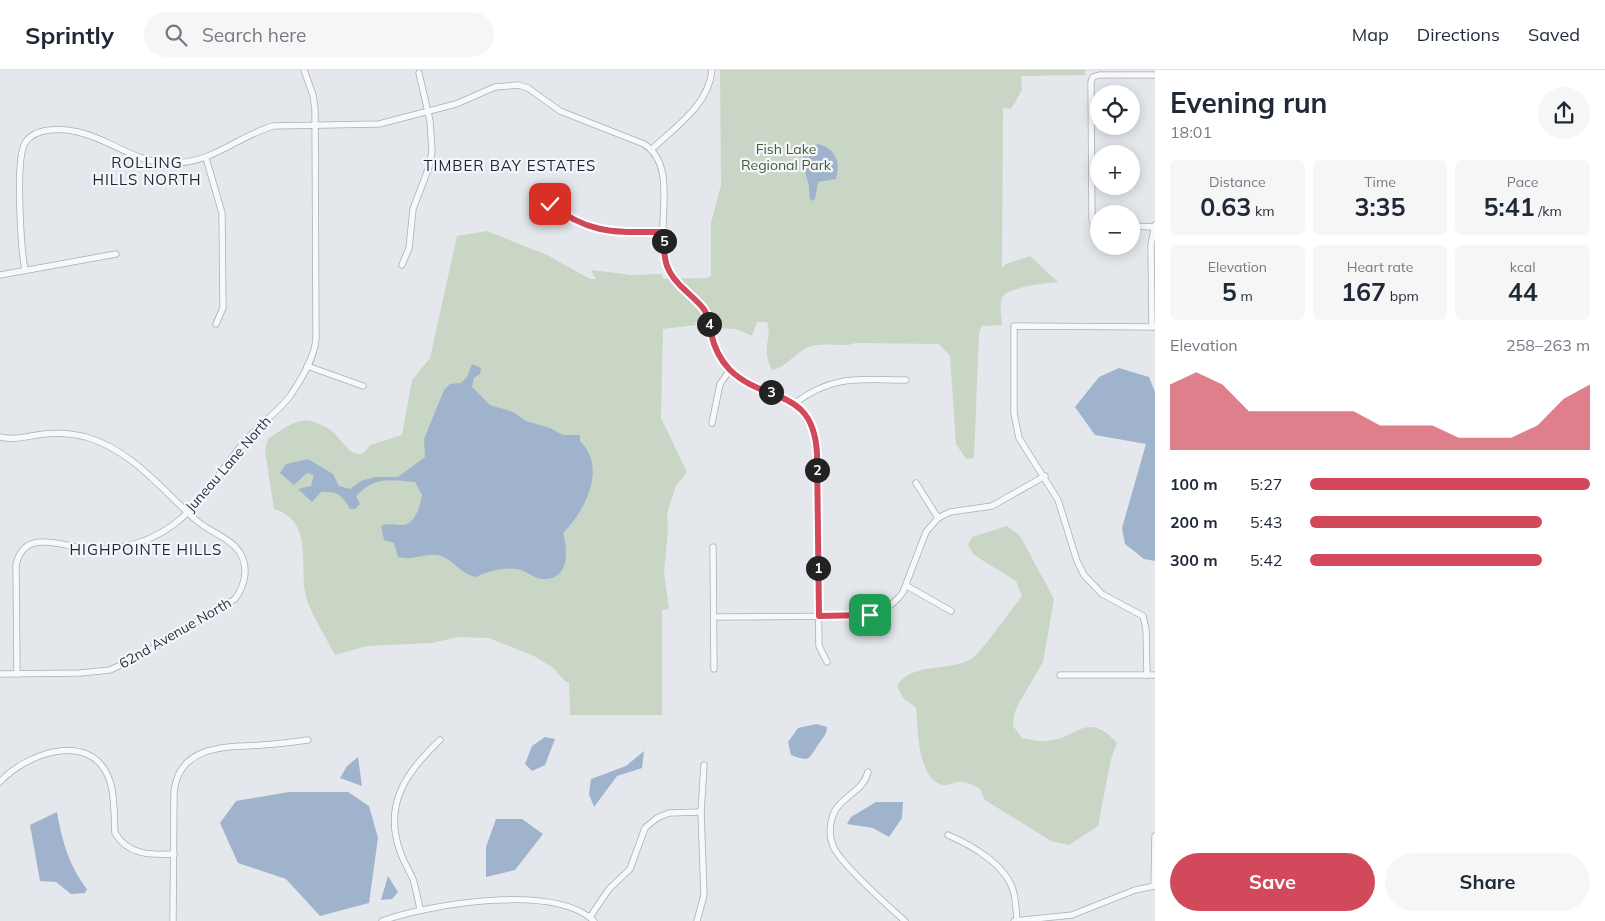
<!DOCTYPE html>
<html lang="en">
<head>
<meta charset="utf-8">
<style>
	:root { --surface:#fff; --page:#f6f6f7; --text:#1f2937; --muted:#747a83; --line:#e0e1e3; --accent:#d1495b }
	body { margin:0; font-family:Mulish,sans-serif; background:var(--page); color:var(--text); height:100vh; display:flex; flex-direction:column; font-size:19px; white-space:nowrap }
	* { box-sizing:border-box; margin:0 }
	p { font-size:16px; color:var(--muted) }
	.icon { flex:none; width:28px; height:28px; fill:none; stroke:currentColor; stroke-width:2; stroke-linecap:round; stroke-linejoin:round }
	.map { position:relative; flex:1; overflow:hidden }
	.side { display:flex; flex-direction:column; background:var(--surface); width:450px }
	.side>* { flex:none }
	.controls { position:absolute; left:1090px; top:15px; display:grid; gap:10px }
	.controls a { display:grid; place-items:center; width:50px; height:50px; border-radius:50%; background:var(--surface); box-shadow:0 2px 12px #0003; font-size:25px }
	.pin { position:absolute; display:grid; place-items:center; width:42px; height:42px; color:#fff; margin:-21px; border-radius:10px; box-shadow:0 2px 8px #0006 }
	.km { position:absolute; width:25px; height:25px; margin:-12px; border-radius:50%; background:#222; color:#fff; font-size:14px; line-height:25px; text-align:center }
	.round { display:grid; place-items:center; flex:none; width:52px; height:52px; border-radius:26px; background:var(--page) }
	.overview { display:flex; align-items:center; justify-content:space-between; height:85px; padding:0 15px }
	h1 { font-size:28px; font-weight:700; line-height:38px }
	.metrics { display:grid; grid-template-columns:repeat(3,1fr); gap:8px; height:85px; padding:5px 15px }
	.metrics div { display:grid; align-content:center; border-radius:8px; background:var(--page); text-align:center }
	.metrics b { font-size:25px; font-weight:700 }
	.metrics small { font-size:14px; font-weight:400 }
	.metrics p { font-size:14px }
	.chart { height:140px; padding:10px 15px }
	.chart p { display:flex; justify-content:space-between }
	.chart svg { width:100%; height:90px; margin-top:5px; fill:var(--accent); opacity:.7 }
	.cta { display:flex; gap:10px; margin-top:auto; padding:10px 15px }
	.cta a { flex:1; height:58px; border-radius:30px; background:var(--accent); color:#fff; font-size:20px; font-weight:700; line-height:58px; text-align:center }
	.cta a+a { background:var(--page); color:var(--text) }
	ul { padding:0 15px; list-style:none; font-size:16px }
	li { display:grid; grid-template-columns:80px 60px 1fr; align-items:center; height:38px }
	li i { height:12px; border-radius:6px; background:var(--accent) }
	header { display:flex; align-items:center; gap:30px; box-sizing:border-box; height:70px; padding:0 25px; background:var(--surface); border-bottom:1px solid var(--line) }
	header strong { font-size:24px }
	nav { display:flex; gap:28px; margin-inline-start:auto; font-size:18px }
	.search { width:350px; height:45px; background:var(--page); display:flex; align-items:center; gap:12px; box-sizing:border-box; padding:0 18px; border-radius:28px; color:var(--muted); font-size:19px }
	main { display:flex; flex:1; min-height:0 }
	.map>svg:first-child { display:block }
</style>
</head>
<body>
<header>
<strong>Sprintly</strong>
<div class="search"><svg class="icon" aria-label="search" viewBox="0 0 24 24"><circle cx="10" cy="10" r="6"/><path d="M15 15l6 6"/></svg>Search here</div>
<nav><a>Map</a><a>Directions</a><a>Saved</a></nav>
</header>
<main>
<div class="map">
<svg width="1155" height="851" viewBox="0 0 1155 851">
	<rect width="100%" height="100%" fill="#e4e7ec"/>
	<g fill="#c9d6c5">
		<path d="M720,0H1085V5L1021,6L1022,20L1011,39L1003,38L1002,198L1006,194L1030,186L1058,212C1046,213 1007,217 1002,228C999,235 1002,248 1002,255L982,256L979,263L974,388L966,389L956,374L950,286L939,274L855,273C846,278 825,271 809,277C795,282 786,298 772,300C760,276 773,270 767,252H757L752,266L736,259L718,258L715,252H695L696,255L663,259L661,348L687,402L676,416L667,443L668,459L664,502L669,539L662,540V645H570L569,612H566L552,597L534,586L489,568L458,567L432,573L367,576L335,585C327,569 309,541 306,526C299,495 314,451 274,439L265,381L268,369C279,362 296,348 310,351C316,352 327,357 332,361C342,369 356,399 370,375L402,365L412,310L430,288L457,166L487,161L547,185L590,209H596L591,200L632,205L661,204L664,209L708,208L711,205V153L721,115Z"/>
		<path d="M1007,456L1020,466L1054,529L1043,592L1019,633L1014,644L1013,656L1022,668C1029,669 1038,672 1046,671C1078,670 1085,639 1117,673L1111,689L1098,756L1069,775L1051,771L985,730L980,719C975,716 968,712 962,712C956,711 949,716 943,715C917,709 918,658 916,638L903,628L897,616C910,592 949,602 971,589C980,584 1013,537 1022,526L1016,511L974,485L968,475L972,467Z"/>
	</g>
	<g fill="#9fb4cc">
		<path d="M819,74C836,80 841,92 836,109L818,112L815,129L811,131C808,125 810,119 808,112C804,96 794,78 819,74Z"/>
		<path d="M472,294L481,298L480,304L474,308L472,317L490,335L513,342L526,351L550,358L563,365H580V371C607,397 586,440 563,463C568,480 570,511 542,509C533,508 525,500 517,499C504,497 487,501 476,507C462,505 452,488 438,485C424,483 412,491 398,487L394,473L384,470L381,456C388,453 393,455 401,455C415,456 420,436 422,425L415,412C389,410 375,406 356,426L360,434L355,439H350C342,425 337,421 321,422L312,432L298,419L311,416L314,405L307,403L294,415L280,403L286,394L308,389L333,404L339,416L350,419L361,411L375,407H398L425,387L424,369L444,320L450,314L461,313L467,307Z"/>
		<path d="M1119,298L1149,307L1155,322V491L1144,489L1125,474L1122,458L1146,374L1095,365L1075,337L1099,307Z"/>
		<path d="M817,654L827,657C827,664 822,669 818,675C808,690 810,692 791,685L788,672L798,658Z"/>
		<path d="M545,667L555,669L545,695L532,701L525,694L532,676Z"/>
		<path d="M644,681L642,698L617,706L594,737L589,724L591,709L626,696Z"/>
		<path d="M358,687L362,716L340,708L347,696Z"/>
		<path d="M289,722H348L369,736L378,768L369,833L320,846L286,809L238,793L220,753L236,731Z"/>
		<path d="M876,732H903L902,748L889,767L873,758L847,754L851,747Z"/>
		<path d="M57,742C62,771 69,796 87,819L85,823L71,824L56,812L40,811L30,755Z"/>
		<path d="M496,749H522L543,764L515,800L486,807V777Z"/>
		<path d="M388,806L398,822L392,829L381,830Z"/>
	</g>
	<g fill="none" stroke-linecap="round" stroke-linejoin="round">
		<g stroke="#a9aeb7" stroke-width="7">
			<g id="street">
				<path d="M652,79C675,57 709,35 712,0"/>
				<path d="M206,88L222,143L223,238L216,254"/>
				<path d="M550,134C590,165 615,162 663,162"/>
				<path d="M1099,155L1093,153L1092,149L1091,12L1093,7L1099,5H1155"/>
				<path d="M1131,156L1154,157"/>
				<path d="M402,195L409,178L413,139L429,97L432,81L430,51L419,3"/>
				<path d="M25,200C21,179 15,89 25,73C35,57 62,58 78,62C111,69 134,93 171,93C212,94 236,67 273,56L379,54L456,34L495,17L518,15L528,18L560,41L644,74C684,100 648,170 671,207C680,221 699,228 706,242C716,264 709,281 731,301C766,333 796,312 816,370L819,576L827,592"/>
				<path d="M0,205L116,184"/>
				<path d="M1152,257L1151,175L1155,155"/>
				<path d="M307,296L363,316"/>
				<path d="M795,333C834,304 860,310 906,310"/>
				<path d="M712,353L720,314L730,300"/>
				<path d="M0,367C14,370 24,367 37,365C53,362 70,363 86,367C132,380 163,421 197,451C210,462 231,468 240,483C249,498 245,515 235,529L138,587L110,600L80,603L0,604"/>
				<path d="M916,413L938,448"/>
				<path d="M713,477L714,599"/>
				<path d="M907,516L951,541"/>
				<path d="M714,547L858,546C877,544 892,538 903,522L926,462L938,448L950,442L992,436L1045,406"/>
				<path d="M17,604L16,495C24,459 58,475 83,478C95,480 109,480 121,477C139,474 158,466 173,455C203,433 222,397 247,369C260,354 278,342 290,326C301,310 315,288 316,268L315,39L313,25L304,0"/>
				<path d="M1060,605H1155"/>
				<path d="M1147,605L1146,559L1143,546L1102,524L1084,505L1077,491L1058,430L1019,368L1014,343V256L1155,257"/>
				<path d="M868,702C863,721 846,724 836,739C830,749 828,764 833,776C840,793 889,837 905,851"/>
				<path d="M0,712C24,685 88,660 108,706C115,722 114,747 115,763C128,785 150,785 174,784"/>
				<path d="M948,765C971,775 1005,794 1013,820C1016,829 1016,841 1017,851"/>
				<path d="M1154,816L1155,766"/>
				<path d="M420,839C418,829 416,819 413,809C409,800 403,791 400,781C383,734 407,701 440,670"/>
				<path d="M590,847L609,819L630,799L645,758L657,748L669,743L701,742"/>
				<path d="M173,851L174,722C179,675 225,677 262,675C277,674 293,672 308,670"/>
				<path d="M382,851C430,834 554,813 594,851"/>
				<path d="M697,851L704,825L701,742L704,695"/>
				<path d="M1014,851L1072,845L1135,820L1155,816"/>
			</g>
		</g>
		<use href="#street" stroke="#f7f8fa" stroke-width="5.5"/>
	</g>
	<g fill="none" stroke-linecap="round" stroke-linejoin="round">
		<g stroke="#fff" stroke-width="10">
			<path id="route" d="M550,134C590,165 615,162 663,162C664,191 664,202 687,222C693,228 701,234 705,241C709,248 709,256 711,263C714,277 720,290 730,300C765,334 813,316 817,383L819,546L870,545"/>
		</g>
		<use href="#route" stroke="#d1495b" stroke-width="6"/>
	</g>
	<g text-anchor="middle" stroke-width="4.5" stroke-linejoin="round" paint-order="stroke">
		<g font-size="14" fill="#3f6138" stroke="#f4f6f9">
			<text x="786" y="84">Fish Lake<tspan x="786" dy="16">Regional Park</tspan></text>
		</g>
		<g font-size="14" fill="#2b3445" stroke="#f4f6f9">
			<text transform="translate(228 394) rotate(-49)" y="5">Juneau Lane North</text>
			<text transform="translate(175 563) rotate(-30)" y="5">62nd Avenue North</text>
		</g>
		<g font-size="15" letter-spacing="1" fill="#1d2536" stroke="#f4f6f9">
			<text x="147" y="98">ROLLING<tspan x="147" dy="17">HILLS NORTH</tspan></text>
			<text x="510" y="101">TIMBER BAY ESTATES</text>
			<text x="146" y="485">HIGHPOINTE HILLS</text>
		</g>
	</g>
</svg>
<div class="controls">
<a><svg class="icon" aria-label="locate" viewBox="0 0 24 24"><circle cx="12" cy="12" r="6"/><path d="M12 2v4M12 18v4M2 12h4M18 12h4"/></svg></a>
<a>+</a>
<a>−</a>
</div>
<div class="pin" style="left:870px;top:545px;background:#1e9e55"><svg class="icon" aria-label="arrive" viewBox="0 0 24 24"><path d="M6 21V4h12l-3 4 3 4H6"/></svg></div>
<div class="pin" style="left:550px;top:134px;background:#d93025"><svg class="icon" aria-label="check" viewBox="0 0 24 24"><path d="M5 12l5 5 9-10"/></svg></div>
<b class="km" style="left:818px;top:498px">1</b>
<b class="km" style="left:817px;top:400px">2</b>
<b class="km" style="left:771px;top:322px">3</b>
<b class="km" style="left:709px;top:254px">4</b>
<b class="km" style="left:664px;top:171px">5</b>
</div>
<section class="side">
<div class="overview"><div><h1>Evening run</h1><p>18:01</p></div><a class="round"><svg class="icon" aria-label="share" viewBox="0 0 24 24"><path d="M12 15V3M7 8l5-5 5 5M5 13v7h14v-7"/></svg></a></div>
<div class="metrics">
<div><p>Distance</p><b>0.63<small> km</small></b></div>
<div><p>Time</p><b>3:35</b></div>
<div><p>Pace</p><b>5:41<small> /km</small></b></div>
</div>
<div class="metrics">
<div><p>Elevation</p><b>5<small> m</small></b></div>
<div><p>Heart rate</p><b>167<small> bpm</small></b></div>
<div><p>kcal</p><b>44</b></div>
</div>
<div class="chart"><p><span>Elevation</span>258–263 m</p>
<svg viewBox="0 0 160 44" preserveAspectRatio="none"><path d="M0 44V12L10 6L20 12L30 25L40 25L50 25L60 25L70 25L80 32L90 32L100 32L110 38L120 38L130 38L140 32L150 19L160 12V44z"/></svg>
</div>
<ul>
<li><b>100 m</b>5:27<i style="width:100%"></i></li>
<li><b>200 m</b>5:43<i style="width:83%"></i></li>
<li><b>300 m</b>5:42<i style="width:83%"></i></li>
</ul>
<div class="cta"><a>Save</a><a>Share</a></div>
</section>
</main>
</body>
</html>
